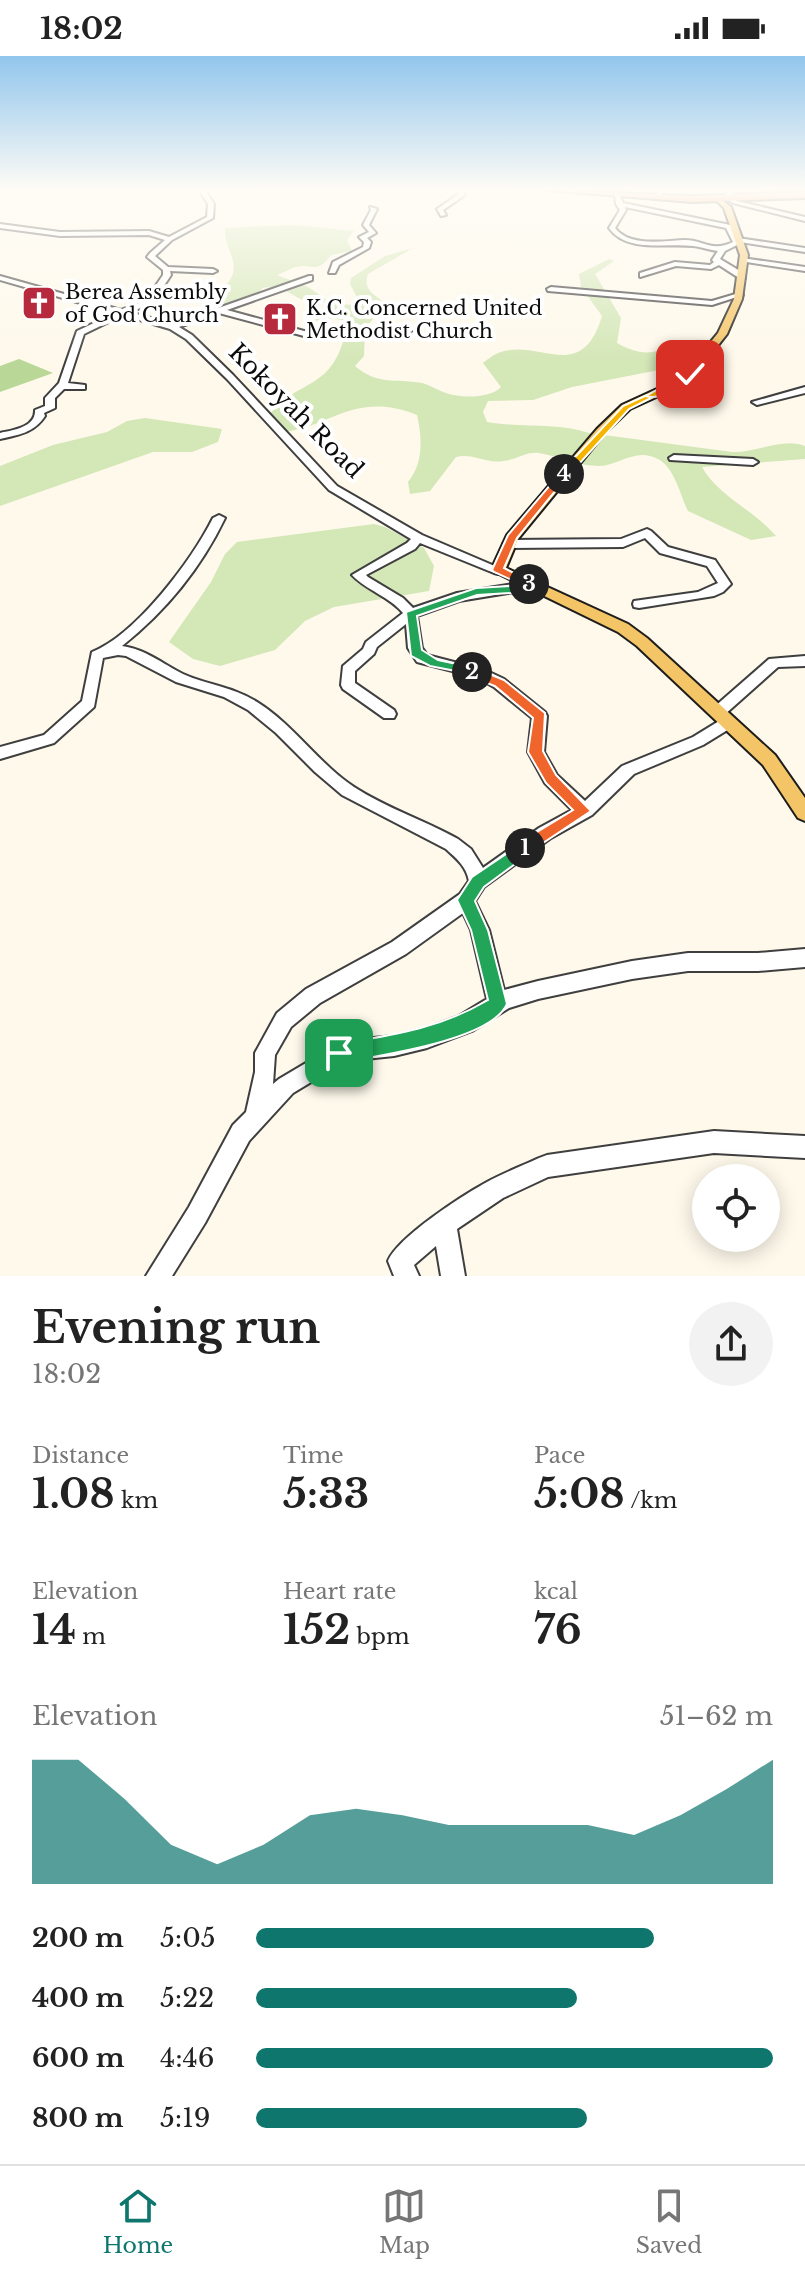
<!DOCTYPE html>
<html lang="en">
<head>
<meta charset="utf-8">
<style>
	:root { --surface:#fff; --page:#f2f2f2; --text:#222; --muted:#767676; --line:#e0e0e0; --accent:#0f766e }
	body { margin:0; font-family:"Libre Baskerville",serif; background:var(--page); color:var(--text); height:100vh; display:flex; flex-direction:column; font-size:30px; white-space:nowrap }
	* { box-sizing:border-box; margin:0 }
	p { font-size:26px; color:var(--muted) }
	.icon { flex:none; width:44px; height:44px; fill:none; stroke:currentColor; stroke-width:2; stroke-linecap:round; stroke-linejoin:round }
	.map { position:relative; height:1220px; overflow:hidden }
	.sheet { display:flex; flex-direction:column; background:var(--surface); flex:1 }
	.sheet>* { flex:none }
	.tools { position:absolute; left:692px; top:1108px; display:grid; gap:16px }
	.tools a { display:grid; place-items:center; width:88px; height:88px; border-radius:50%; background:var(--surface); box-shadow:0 4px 20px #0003; font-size:40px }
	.pin { position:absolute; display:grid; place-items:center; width:68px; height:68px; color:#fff; margin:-34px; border-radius:16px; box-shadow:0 4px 12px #0006 }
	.km { position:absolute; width:40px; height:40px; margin:-20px; border-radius:50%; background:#222; color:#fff; font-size:22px; line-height:40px; text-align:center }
	.round { display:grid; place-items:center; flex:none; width:84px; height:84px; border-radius:42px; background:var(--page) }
	.summary { display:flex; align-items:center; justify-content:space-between; height:136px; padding:0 32px }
	h1 { font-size:44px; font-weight:700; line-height:60px }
	.stats { display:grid; grid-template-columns:repeat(3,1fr); gap:12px; height:136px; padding:8px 32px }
	.stats div { display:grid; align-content:center }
	.stats b { font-size:40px; font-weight:700 }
	.stats small { font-size:22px; font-weight:400 }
	.stats p { font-size:22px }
	.chart { height:224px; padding:16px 32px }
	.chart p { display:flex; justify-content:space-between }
	.chart svg { width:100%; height:144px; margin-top:8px; fill:var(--accent); opacity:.7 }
	ul { padding:0 32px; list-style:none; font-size:26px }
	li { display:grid; grid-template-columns:128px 96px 1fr; align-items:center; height:60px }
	li i { height:20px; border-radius:10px; background:var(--accent) }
	.status { display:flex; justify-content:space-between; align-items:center; height:56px; padding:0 40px; background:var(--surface); direction:ltr }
	.status svg { height:22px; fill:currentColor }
	.tabs { display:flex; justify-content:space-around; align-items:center; height:112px; border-top:2px solid var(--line); background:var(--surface); font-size:22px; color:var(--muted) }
	.tabs a { display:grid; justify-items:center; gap:4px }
	.tabs .selected { color:var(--accent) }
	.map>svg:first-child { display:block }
</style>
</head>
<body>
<div class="status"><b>18:02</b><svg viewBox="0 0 49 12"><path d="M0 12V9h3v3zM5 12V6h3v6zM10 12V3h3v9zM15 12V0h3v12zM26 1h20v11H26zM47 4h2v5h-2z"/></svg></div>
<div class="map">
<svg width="805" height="1220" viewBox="0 0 805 1220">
	<rect width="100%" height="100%" fill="#fef9eb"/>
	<g fill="#d4e7b7">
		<path d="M293,169L354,175L347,184L352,195L331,199C317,219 312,207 296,211C290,212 284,217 277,219L308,231L333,248L356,249L359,245L350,228L351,222L385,200L413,192L368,218C362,235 376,238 385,248L365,273L364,300L355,310C379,330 393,322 422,327C430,329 437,334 446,337C460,342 490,343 501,331L483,307C487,304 493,299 498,297C539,281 581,330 602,260L581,231L579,218L609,203L614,205L595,218L621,262L617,287C655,308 662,288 694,284C701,283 709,285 715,286L706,298L664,313L572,331L533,344L488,345L483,356L487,366C521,372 557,366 589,377L732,396C756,397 783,381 805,390V403L702,411C718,440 754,454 776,480L751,484L688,455C680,439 675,412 658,403C636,391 620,409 599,410C578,410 558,400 539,397C527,395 515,404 503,405C486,408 473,397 456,401L430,435L410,438L408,426C424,406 422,382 417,359C354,334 332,372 277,377L266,364C296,319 334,340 347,269L343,264L326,262L309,267L328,256L326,247L300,243L278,230L263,232L244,248L216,254L224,244L220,234C249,212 223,195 225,172Z"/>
		<path d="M145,362L222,373L218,386L192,396H153L0,450V410L53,389L107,376L127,365Z"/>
		<path d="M374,468L385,471L424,492L434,510L429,535L334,551L305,565L275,594L220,610L193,603L169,586L211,526L225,498L237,486Z"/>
	</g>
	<path fill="#b9d797" d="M19,303L53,317L0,336V310Z"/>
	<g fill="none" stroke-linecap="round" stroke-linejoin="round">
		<g stroke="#3f3f3f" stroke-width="4">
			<g id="minor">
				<path d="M199,134H205L214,148L213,162L172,184L155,200L168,211L213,213L217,215L213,217L170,215L171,219L152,248L129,256L173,268L309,220H312V224L227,254L304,275L399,271L410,273L411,275L407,277L399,275L304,280L219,257L179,271L192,279L233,319L337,430L422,479L504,514L498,518L494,517L420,487L415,493L366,519L368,521L403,542L413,552L457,537L532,525L538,529L532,533L459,545L417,560L422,592L427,599L485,614L504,623L545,656L547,660L544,696L557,719L585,745L622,710L693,681L724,662H734L736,666L734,670L703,689L634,718L592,759L551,782L484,831L475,845L489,874L504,934L538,925L632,905L688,897H758L805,893V911L758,915H688L632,923L538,943L509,952L472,975L427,992L394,1000L346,1005L293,1037L249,1085L205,1167L172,1220H146L189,1151L233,1069L246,1056L255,1016V997L277,957L306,933L392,886L460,838L469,825C466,810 457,803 446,793L342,739L315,716L276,677L248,654L224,641L176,626L126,600L118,599L103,602L94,651L54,687L0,703V691L44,679L82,645L92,596C136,579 192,504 213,462L219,459L225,462C201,512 165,556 122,590C145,593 163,608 183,618C207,629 234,631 257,646C294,669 318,707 354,731C386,752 424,764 458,783L471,793L483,812L539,772L572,754L545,727L528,696L532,662L494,631L476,621L417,606L408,592L406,568L377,591L374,598L355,615V627L394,654L396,658L394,662H384L343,633L341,629L343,610L363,593L366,586L403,557C389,540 367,535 352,519L407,487L411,483L329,434L227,323L186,283L170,273L123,259L84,278L68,327L85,329V333H64L55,342V352L44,357L45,360C34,377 18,379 0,383V377C14,374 36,371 35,354L45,350V342L59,327L77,275L115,257L0,224V220L121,254L146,244L163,219V214L147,201L150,197L165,184L149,179L60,180L0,172V168L60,176L149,175L169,181L207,161L208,148ZM463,857L471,874L487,943L459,960L427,972L394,980L343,985L279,1023L273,1028L275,999L291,971L320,947L406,898Z"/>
				<path d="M456,134H462L465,139L443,154L446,159L441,160L437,153L459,138Z"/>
				<path d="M659,134H665L657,143H653Z"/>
				<path d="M729,134H735L730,141L737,145L805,161V165L733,147L724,141Z"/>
				<path d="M615,138H619L623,147L735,170L733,173L738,182L805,192V196L740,186L739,188L725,195L720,203L745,218V222H739L719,209L711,213L676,210L640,221V217L675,206L710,209L714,206L712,204L718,195C710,194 701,191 693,190C666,187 627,197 609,172L620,154L616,148ZM625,151L726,172L733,186C710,197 704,183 683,184C663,185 629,191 615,172L626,154Z"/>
				<path d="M370,151L377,153L369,169L376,177L367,182L371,186L369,192L339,209L335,217H329L333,206L363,191L364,186L359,181L369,176L363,169L371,154Z"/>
				<path d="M742,202L805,211V215L740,205Z"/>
				<path d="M551,231L712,245L739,237L743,239L712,249L548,235L547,233Z"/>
				<path d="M805,331V337L757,349L752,346Z"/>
				<path d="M674,399L753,403L758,406L753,409L670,404L669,402Z"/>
				<path d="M647,473L651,475L668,491L715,504L731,528L723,536L714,540L639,552L634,551L633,548L634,545L698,536L718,527L707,510L660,497L645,482L623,491L509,492L503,488L509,484L621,483Z"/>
				<path d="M805,600V610L778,611L723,660H713L711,656L713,652L769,603Z"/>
				<path d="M714,1075L805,1080V1102L714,1097L548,1121L503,1142L457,1173L465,1220H441L436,1190L414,1209L419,1220H394L388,1205C398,1181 463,1139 487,1126C503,1117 522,1110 539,1102L547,1099Z"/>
			</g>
		</g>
		<g stroke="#1d1d1d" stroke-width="4">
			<path id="major" d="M718,141L731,151L748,199L742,243L727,278L689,326L630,353L605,377L518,483L506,512L628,568L647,582L775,699L805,742V765L798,762L763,709L637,590L618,576L491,514L507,479L597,373L622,349L681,322L718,277L734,243L740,199L724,152L715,143Z"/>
		</g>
		<g stroke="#1d1d1d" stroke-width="4">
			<path id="highway" d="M548,134L692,140L805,136V142L692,146Z"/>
		</g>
		<use href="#minor" fill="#fff" fill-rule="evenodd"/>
		<use href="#major" fill="#f4c566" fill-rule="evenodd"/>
		<use href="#highway" fill="#f09158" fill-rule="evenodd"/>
	</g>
	<linearGradient id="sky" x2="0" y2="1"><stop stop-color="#92c6ed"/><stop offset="0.44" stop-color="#fffcf6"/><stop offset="1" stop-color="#fffcf6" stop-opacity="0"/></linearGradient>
	<rect width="805" height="305" fill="url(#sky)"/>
	<path fill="#22a559" stroke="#fff" stroke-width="2" d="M525,785L530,787V797L484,831L475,845L488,874L507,948C491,985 376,1000 339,1007L332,1004L330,997L332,991L339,988C393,979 441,972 488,944L471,874L457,844L472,821Z"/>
	<path fill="#f0652b" stroke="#fff" stroke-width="2" d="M472,611L504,624L545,657L543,695L556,719L591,755L525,799L519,797V787L573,754L546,727L528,696L533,662L495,630L467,619V612Z"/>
	<path fill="#22a559" stroke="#fff" stroke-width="2" d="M529,524L536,526V532L511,537L477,539L417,560L422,594L438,604L476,612V619L430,610L411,600L406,556L476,532L511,530Z"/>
	<path fill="#f0652b" stroke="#fff" stroke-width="2" d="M561,416L569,418L517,482L504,512L535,528L525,530L494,516L492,514L508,479Z"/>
	<path fill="#f5b400" stroke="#fff" stroke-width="2" d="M647,339L655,340L629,353L568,420H561V416L623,350Z"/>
	<path fill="#f5b400" stroke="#fff" stroke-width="2" d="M690,315L694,318C686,329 659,345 646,340Z"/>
	<defs>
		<g id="church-square" transform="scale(1.8)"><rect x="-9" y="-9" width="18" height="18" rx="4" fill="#b7293c" stroke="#fff"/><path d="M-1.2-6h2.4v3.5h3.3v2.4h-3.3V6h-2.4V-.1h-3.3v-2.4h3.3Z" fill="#fff"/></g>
	</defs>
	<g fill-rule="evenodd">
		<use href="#church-square" x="39" y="247"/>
		<use href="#church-square" x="280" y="263"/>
	</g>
	<g text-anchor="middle" stroke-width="8" stroke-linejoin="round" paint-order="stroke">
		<g font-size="20" fill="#0c0c0c" stroke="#fff" text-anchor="start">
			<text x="65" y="243">Berea Assembly<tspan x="65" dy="23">of God Church</tspan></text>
			<text x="306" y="259">K.C. Concerned United<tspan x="306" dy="23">Methodist Church</tspan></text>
		</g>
		<g font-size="24" fill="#0c0c0c" stroke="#fff">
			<text transform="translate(296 355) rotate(45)" y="8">Kokoyah Road</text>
		</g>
	</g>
</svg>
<div class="tools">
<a><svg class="icon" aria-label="locate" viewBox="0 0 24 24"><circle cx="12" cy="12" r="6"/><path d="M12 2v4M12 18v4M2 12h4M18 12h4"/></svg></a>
</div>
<div class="pin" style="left:339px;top:997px;background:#1e9e55"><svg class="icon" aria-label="arrive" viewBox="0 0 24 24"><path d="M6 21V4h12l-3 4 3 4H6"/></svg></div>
<div class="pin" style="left:690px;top:318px;background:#d93025"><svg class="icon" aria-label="check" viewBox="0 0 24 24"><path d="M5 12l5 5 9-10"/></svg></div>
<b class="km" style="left:525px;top:792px">1</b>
<b class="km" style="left:472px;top:616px">2</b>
<b class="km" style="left:529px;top:528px">3</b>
<b class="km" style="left:564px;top:418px">4</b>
</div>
<section class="sheet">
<div class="summary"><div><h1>Evening run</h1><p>18:02</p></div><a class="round"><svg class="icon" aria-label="share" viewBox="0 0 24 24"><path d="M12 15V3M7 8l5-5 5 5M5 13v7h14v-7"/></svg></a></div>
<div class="stats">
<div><p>Distance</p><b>1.08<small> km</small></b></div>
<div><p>Time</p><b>5:33</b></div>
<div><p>Pace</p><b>5:08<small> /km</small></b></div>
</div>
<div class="stats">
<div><p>Elevation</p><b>14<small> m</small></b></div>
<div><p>Heart rate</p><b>152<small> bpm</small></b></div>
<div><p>kcal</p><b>76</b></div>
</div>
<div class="chart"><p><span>Elevation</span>51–62 m</p>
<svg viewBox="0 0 160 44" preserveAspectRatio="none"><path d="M0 44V6L10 6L20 18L30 32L40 38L50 32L60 23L70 21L80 23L90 26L100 26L110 26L120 26L130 29L140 23L150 15L160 6V44z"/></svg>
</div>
<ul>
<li><b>200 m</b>5:05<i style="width:77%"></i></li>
<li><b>400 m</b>5:22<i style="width:62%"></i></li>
<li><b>600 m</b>4:46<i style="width:100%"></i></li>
<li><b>800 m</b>5:19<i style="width:64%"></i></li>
</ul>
</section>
<nav class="tabs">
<a class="selected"><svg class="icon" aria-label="home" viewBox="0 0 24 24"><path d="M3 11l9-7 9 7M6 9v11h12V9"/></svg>Home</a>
<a><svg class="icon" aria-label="map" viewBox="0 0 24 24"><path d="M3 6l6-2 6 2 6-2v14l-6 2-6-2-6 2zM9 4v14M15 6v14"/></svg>Map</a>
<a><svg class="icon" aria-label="saved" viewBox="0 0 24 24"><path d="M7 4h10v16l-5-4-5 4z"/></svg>Saved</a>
</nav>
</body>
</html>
